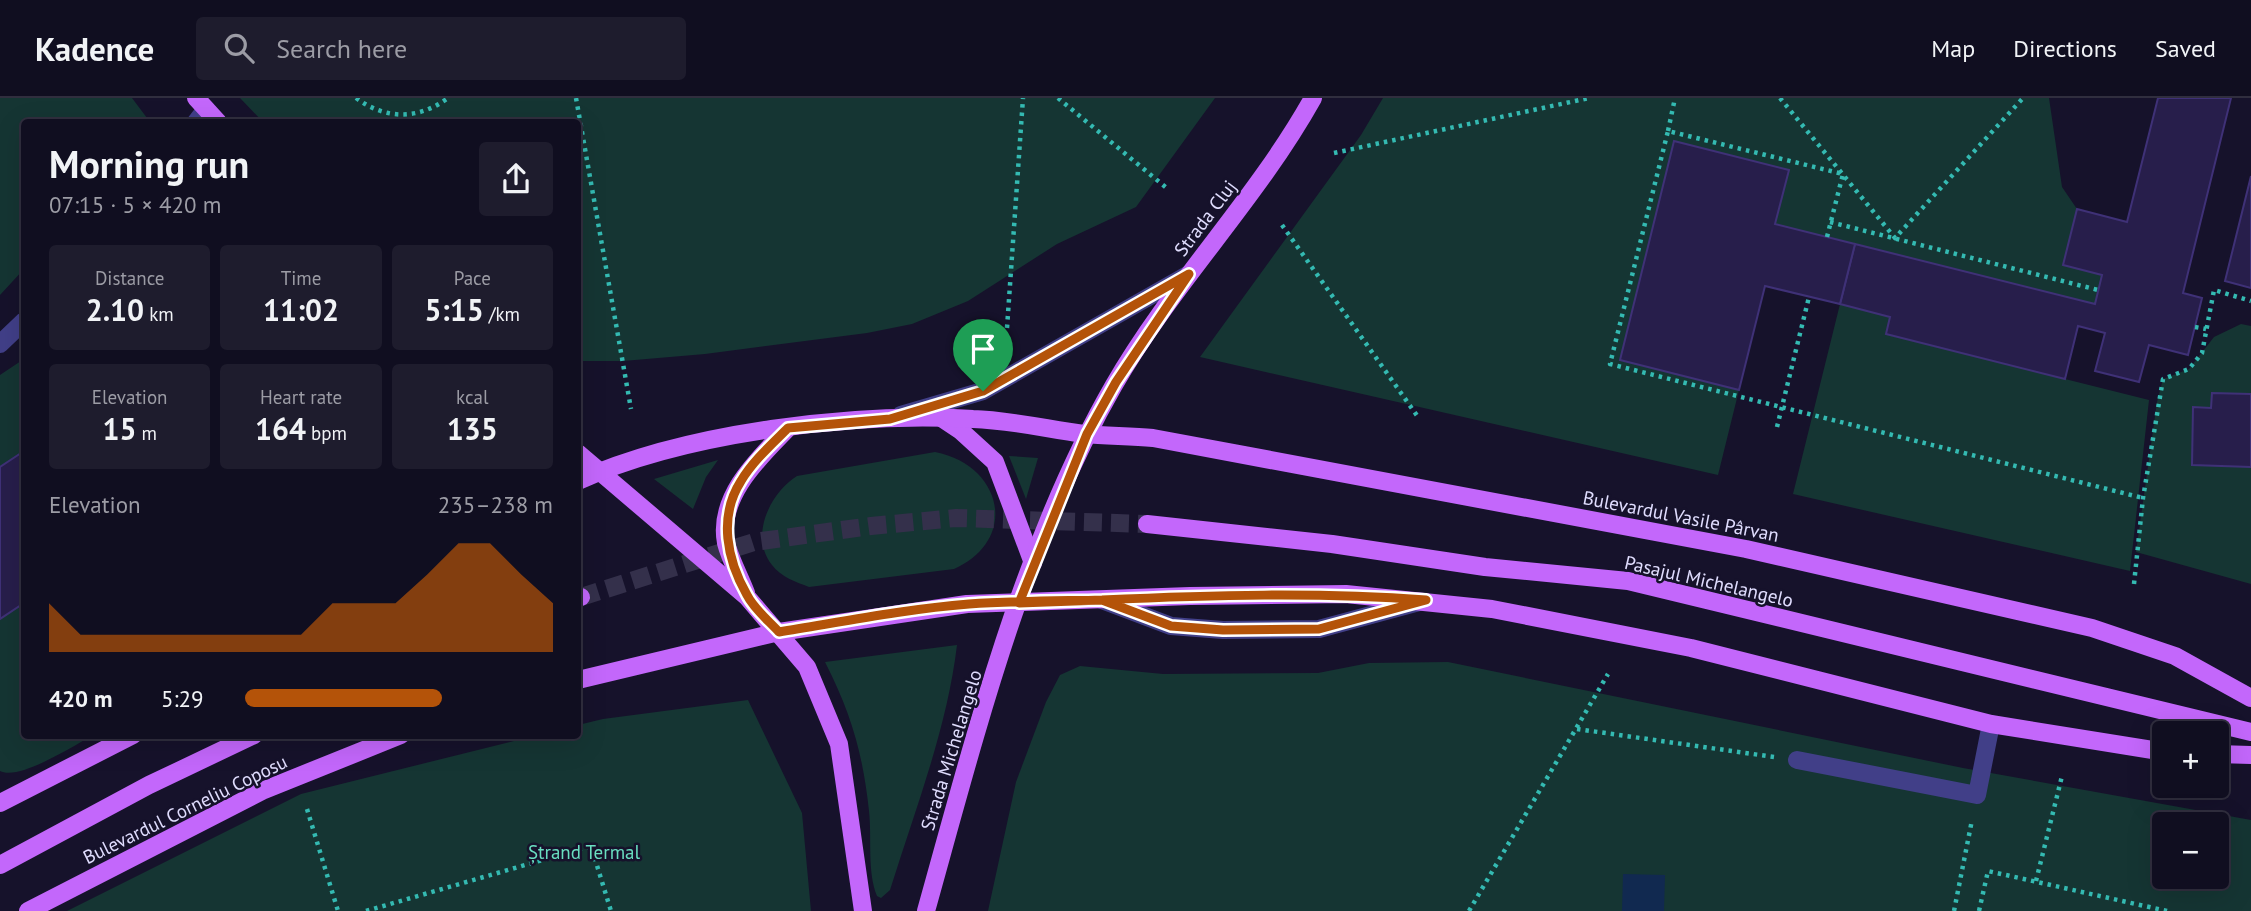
<!DOCTYPE html>
<html lang="en">
<head>
<meta charset="utf-8">
<style>
	:root { --surface:#100e20; --page:#1e1c2d; --text:#f1f3f6; --muted:#9c9ca5; --line:#302e3e; --accent:#b45309 }
	body { margin:0; font-family:"PT Sans",sans-serif; background:var(--page); color:var(--text); height:100vh; display:flex; flex-direction:column; font-size:26px; white-space:nowrap }
	* { box-sizing:border-box; margin:0 }
	p { font-size:23px; color:var(--muted) }
	.icon { flex:none; width:38px; height:38px; fill:none; stroke:currentColor; stroke-width:2; stroke-linecap:round; stroke-linejoin:round }
	.map { position:relative; flex:1; overflow:hidden }
	.side { position:absolute; left:21px; top:21px; width:560px; height:620px; display:flex; flex-direction:column; background:var(--surface); border-radius:7px; box-shadow:0 7px 28px #0002,0 0 0 2px var(--line) }
	.side>* { flex:none }
	.controls { position:absolute; left:2152px; top:623px; display:grid; gap:14px }
	.controls a { display:grid; place-items:center; width:77px; height:77px; border-radius:7px; background:var(--surface); box-shadow:0 7px 28px #0002,0 0 0 2px var(--line); font-size:35px }
	.pin { position:absolute; display:grid; place-items:center; width:60px; height:60px; color:#fff; margin:-72px -30px; border-radius:50% 50% 50% 0; rotate:-45deg; box-shadow:0 0 7px #0007 }
	.pin .icon { rotate:45deg }
	.round { display:grid; place-items:center; flex:none; width:74px; height:74px; border-radius:7px; background:var(--page) }
	.head { display:flex; align-items:center; justify-content:space-between; height:119px; padding:0 28px }
	h1 { font-size:38px; font-weight:700; line-height:52px }
	.figures { display:grid; grid-template-columns:repeat(3,1fr); gap:10px; height:119px; padding:7px 28px }
	.figures div { display:grid; align-content:center; border-radius:7px; background:var(--page); text-align:center }
	.figures b { font-size:30px; font-weight:700 }
	.figures small { font-size:19px; font-weight:400 }
	.figures p { font-size:19px }
	.chart { height:196px; padding:14px 28px }
	.chart p { display:flex; justify-content:space-between }
	.chart svg { width:100%; height:126px; margin-top:7px; fill:var(--accent); opacity:.7 }
	ul { padding:0 28px; list-style:none; font-size:23px }
	li { display:grid; grid-template-columns:112px 84px 1fr; align-items:center; height:52px }
	li i { height:18px; border-radius:9px; background:var(--accent) }
	header { display:flex; align-items:center; gap:42px; box-sizing:border-box; height:98px; padding:0 35px; background:var(--surface); border-bottom:2px solid var(--line) }
	header strong { font-size:33px }
	nav { display:flex; gap:38px; margin-inline-start:auto; font-size:24px }
	.search { width:490px; height:63px; background:var(--page); display:flex; align-items:center; gap:18px; box-sizing:border-box; padding:0 24px; border-radius:7px; color:var(--muted); font-size:26px }
	.map>svg:first-child { display:block }
</style>
</head>
<body>
<header>
<strong>Kadence</strong>
<div class="search"><svg class="icon" aria-label="search" viewBox="0 0 24 24"><circle cx="10" cy="10" r="6"/><path d="M15 15l6 6"/></svg>Search here</div>
<nav><a>Map</a><a>Directions</a><a>Saved</a></nav>
</header>
<div class="map">
<svg width="2251" height="813" viewBox="0 0 2251 813">
	<rect width="100%" height="100%" fill="#16122b"/>
	<g fill="#153533" fill-rule="evenodd">
		<path d="M0,0H132L150,24H24V171L0,197Z"/>
		<path d="M240,0H1215L1136,109L1057,146L968,203L912,226L867,235L705,256L623,263H580L578,24H263Z"/>
		<path d="M1383,0H2049L2062,89L2077,111L2063,167L2102,177L2095,206L1775,126L1789,72L1674,43L1620,262L1739,292L1718,377L1200,259L1361,37Z"/>
		<path d="M1840,206L1890,219L1886,236L2149,302L2130,473L1793,396Z"/>
		<path d="M2241,226L2251,228V486L2136,454L2157,304L2163,281L2189,271L2214,239Z"/>
		<path d="M24,261V637H94C74,647 20,683 0,673V277Z"/>
		<path d="M935,354C1002,367 1020,441 954,471L809,489C796,484 781,479 772,467C749,438 770,395 797,378Z"/>
		<path d="M1009,358L1038,360L1026,401Z"/>
		<path d="M718,362L706,379L693,411L654,381Z"/>
		<path d="M957,547C947,631 915,712 890,792L881,800L877,798C867,773 872,740 869,713C863,656 851,615 825,564Z"/>
		<path d="M1448,564L1963,670L2251,722V813H988L1016,684L1046,604L1060,577L1080,568L1163,576L1318,575L1369,565ZM2165,726H2217V779H2165Z"/>
		<path d="M748,602L802,715L811,813H67L301,696L538,637H578V627L603,621Z"/>
	</g>
	<path fill="#112950" d="M1623,776L1665,777L1664,813H1622Z"/>
	<g fill="#271e4b" stroke="#3f3177" stroke-width="2">
		<path d="M2158,0H2231L2183,195L2202,200L2188,257L2149,247L2139,284L2095,273L2105,235L2078,228L2065,281L1886,236L1890,219L1840,206L1855,146L2095,206L2102,177L2063,167L2077,111L2127,124Z"/>
		<path d="M1674,43L1789,72L1775,126L1855,146L1840,206L1765,188L1739,292L1620,262Z"/>
		<path d="M2251,78V190L2225,183Z"/>
		<path d="M2212,295L2251,296V369L2192,367L2193,309L2211,310Z"/>
		<path d="M24,353V505L0,521V369Z"/>
	</g>
	<g fill="none" stroke-linecap="round" stroke-linejoin="round">
		<path stroke="#34304b" stroke-width="18" stroke-dasharray="18 9" stroke-linecap="butt" d="M581,499L754,444L871,428L956,420L1147,426"/>
		<g stroke="#34bab2" stroke-width="4.5" stroke-dasharray="3.5 5" stroke-linecap="butt">
			<path d="M356,0C386,22 418,22 448,0"/>
			<path d="M576,0L631,311"/>
			<path d="M1058,0L1169,92"/>
			<path d="M1780,0L1895,140L2023,0"/>
			<path d="M1668,33L1675,0"/>
			<path d="M1334,55L1589,0"/>
			<path d="M1830,124L2098,192"/>
			<path d="M1282,127L1418,319"/>
			<path d="M1827,139L1843,76L1668,33L1610,266L2143,400"/>
			<path d="M2195,229L2206,231"/>
			<path d="M1007,230L1023,0"/>
			<path d="M1777,329L1809,199"/>
			<path d="M2134,486L2143,400L2163,281L2189,271L2202,255L2214,192L2251,203"/>
			<path d="M1577,631L1774,659"/>
			<path d="M307,711L338,813"/>
			<path d="M2036,783L2062,678"/>
			<path d="M366,813L591,748L611,813"/>
			<path d="M1469,813L1608,576"/>
			<path d="M1954,813L1972,722"/>
			<path d="M1979,813L1988,773L2167,813"/>
		</g>
		<g stroke="#413f88" stroke-width="18">
			<path d="M196,24L206,11"/>
			<path d="M0,246L24,223"/>
			<path d="M901,317L983,293L1189,176"/>
			<path d="M1102,502L1171,528L1223,532L1319,531L1419,504"/>
			<path d="M1797,662L1977,697L1991,626"/>
		</g>
		<g stroke="#c367fb" stroke-width="18">
			<path d="M196,0L218,24"/>
			<path d="M940,319L961,333L995,364L1033,465"/>
			<path d="M578,355L747,499L807,569L839,646L863,813"/>
			<path d="M578,383C686,334 855,314 973,321C1010,322 1047,331 1084,336C1107,338 1130,338 1153,340L1746,451L2092,530L2175,558L2251,600"/>
			<path d="M1147,426L1332,446L1485,469L1628,483L2251,634"/>
			<path d="M746,495C740,479 730,461 726,445C717,398 760,359 788,330"/>
			<path d="M578,500L581,499"/>
			<path d="M578,582L779,534L967,506L1190,498L1346,496L1492,511L1691,550L1991,626L2165,654"/>
			<path d="M2217,656L2251,657"/>
			<path d="M0,705L133,637"/>
			<path d="M0,767L149,687L254,637"/>
			<path d="M28,813L262,693L401,637"/>
			<path d="M926,813C975,638 1023,445 1114,287C1172,186 1256,102 1313,0"/>
		</g>
	</g>
	<g fill="none" stroke-linecap="round" stroke-linejoin="round">
		<g stroke="#fff" stroke-width="14">
			<path id="route" d="M983,293L890,321L788,330C772,346 753,363 741,383C718,419 727,462 747,497C754,511 769,523 779,534C841,524 906,511 969,506C1013,503 1057,503 1102,502C1210,497 1318,494 1426,502L1319,531L1223,532L1171,528L1102,502L1019,505L1087,336L1116,284L1189,176L983,293"/>
		</g>
		<use href="#route" stroke="#b45309" stroke-width="9"/>
	</g>
	<g text-anchor="middle" stroke-width="5" stroke-linejoin="round" paint-order="stroke">
		<g font-size="19" fill="#e0ddfe" stroke="#16122b">
			<text transform="translate(1205 120) rotate(-53)" y="7">Strada Cluj</text>
			<text transform="translate(1681 418) rotate(11)" y="7">Bulevardul Vasile Pârvan</text>
			<text transform="translate(1709 483) rotate(13)" y="7">Pasajul Michelangelo</text>
			<text transform="translate(951 652) rotate(-73)" y="7">Strada Michelangelo</text>
			<text transform="translate(185 711) rotate(-26)" y="7">Bulevardul Corneliu Coposu</text>
		</g>
		<g font-size="19" fill="#69dec0" stroke="#16122b">
			<text x="584" y="761">Ștrand Termal</text>
		</g>
	</g>
</svg>
<div class="controls">
<a>+</a>
<a>−</a>
</div>
<div class="pin" style="left:983px;top:293px;background:#1e9e55"><svg class="icon" aria-label="arrive" viewBox="0 0 24 24"><path d="M6 21V4h12l-3 4 3 4H6"/></svg></div>
<section class="side">
<div class="head"><div><h1>Morning run</h1><p>07:15 · 5 × 420 m</p></div><a class="round"><svg class="icon" aria-label="share" viewBox="0 0 24 24"><path d="M12 15V3M7 8l5-5 5 5M5 13v7h14v-7"/></svg></a></div>
<div class="figures">
<div><p>Distance</p><b>2.10<small> km</small></b></div>
<div><p>Time</p><b>11:02</b></div>
<div><p>Pace</p><b>5:15<small> /km</small></b></div>
</div>
<div class="figures">
<div><p>Elevation</p><b>15<small> m</small></b></div>
<div><p>Heart rate</p><b>164<small> bpm</small></b></div>
<div><p>kcal</p><b>135</b></div>
</div>
<div class="chart"><p><span>Elevation</span>235–238 m</p>
<svg viewBox="0 0 160 44" preserveAspectRatio="none"><path d="M0 44V27L10 38L20 38L30 38L40 38L50 38L60 38L70 38L80 38L90 27L100 27L110 27L120 17L130 6L140 6L150 17L160 27V44z"/></svg>
</div>
<ul>
<li><b>420 m</b>5:29<i style="width:64%"></i></li>
</ul>
</section>
</div>
</body>
</html>
